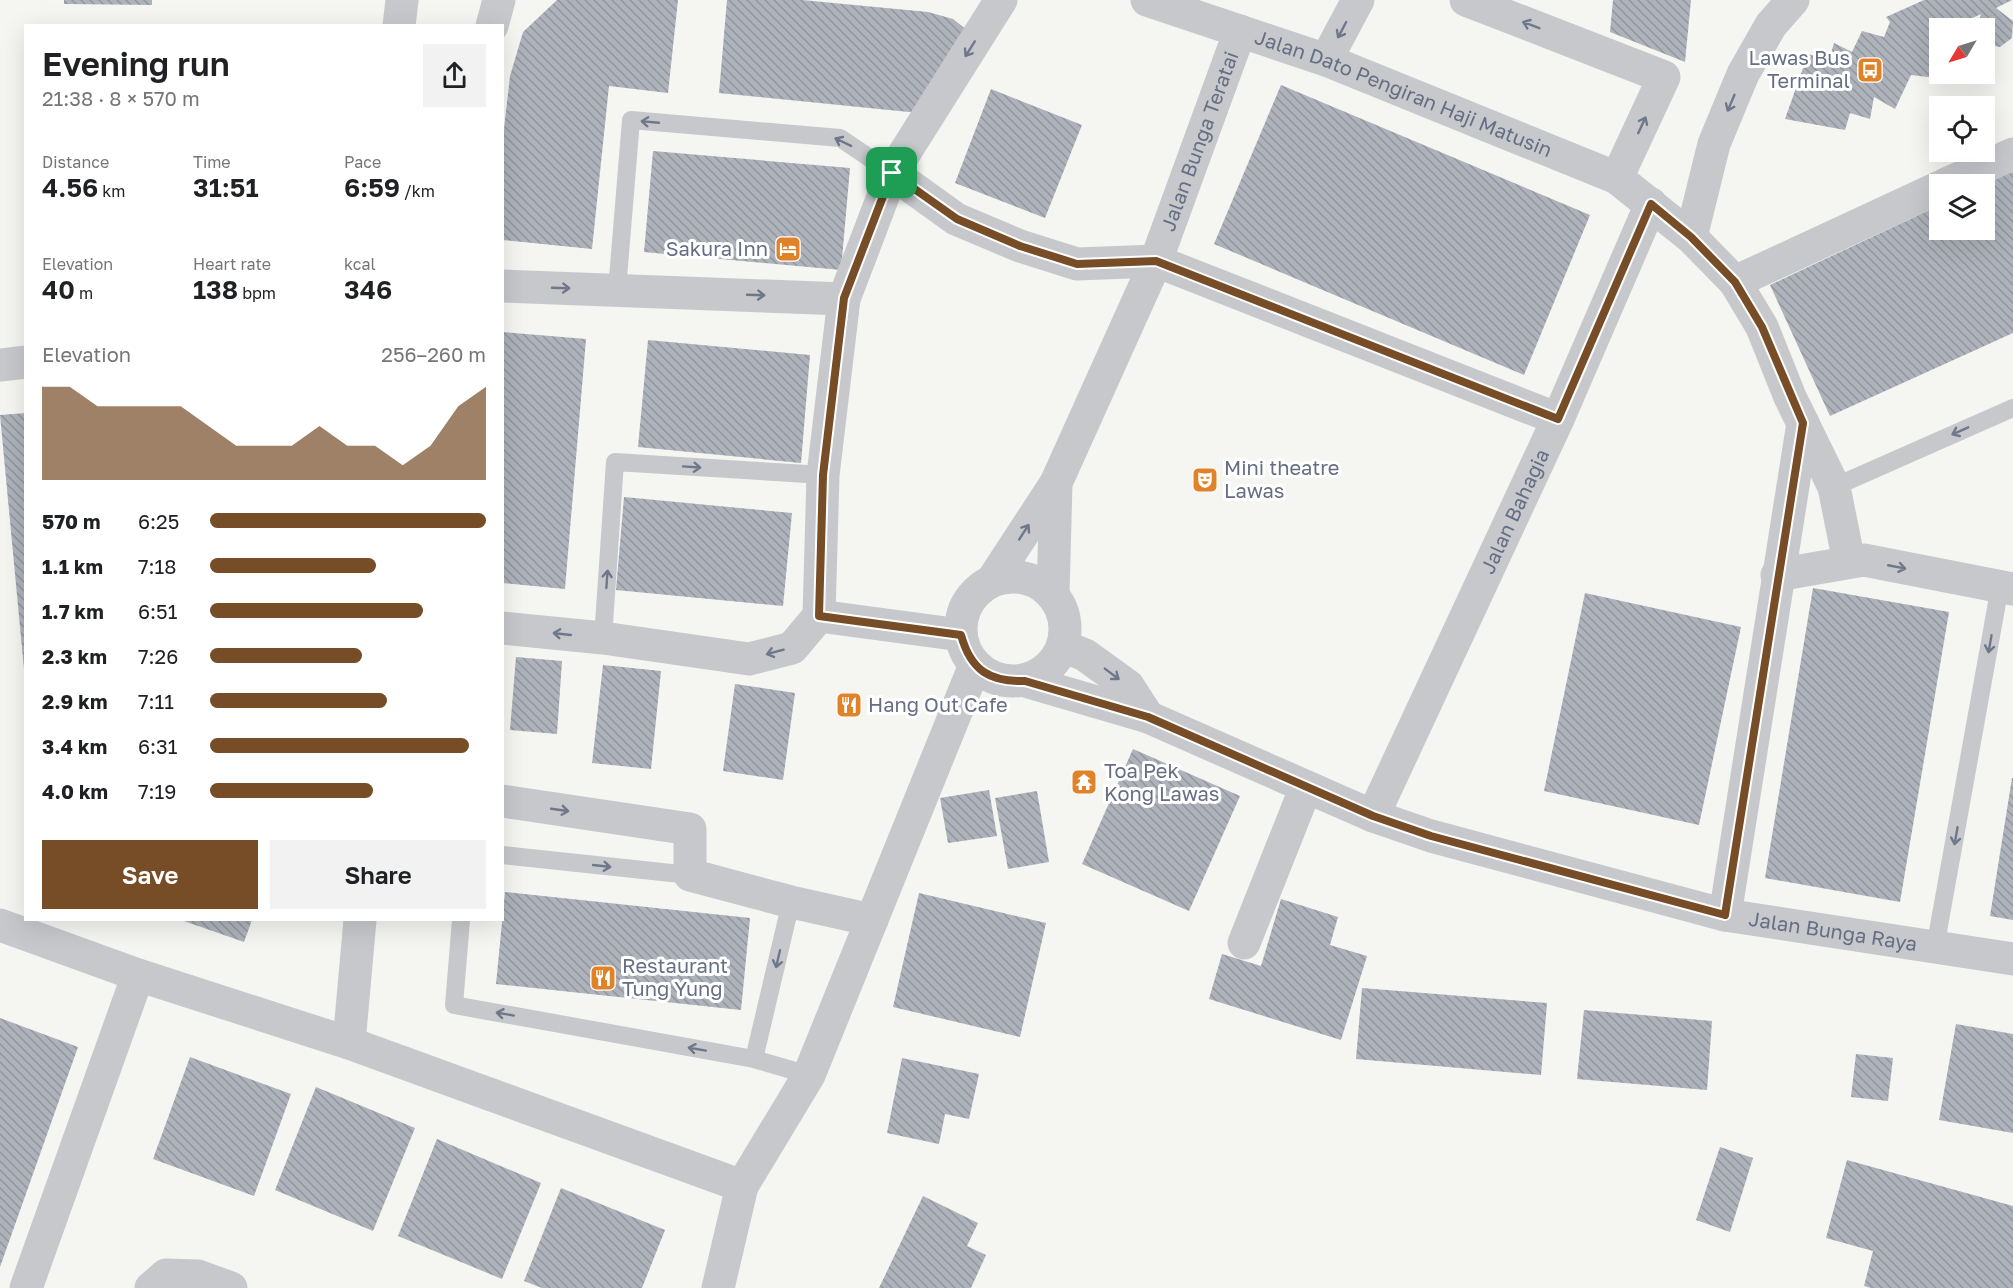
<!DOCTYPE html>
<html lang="en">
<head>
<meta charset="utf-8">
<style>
	:root { --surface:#fff; --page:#f2f2f2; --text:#202124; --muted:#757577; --accent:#764d26 }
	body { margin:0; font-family:"Golos Text",sans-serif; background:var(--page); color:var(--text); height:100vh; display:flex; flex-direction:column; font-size:22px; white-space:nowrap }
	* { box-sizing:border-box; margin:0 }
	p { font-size:20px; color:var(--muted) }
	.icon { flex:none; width:33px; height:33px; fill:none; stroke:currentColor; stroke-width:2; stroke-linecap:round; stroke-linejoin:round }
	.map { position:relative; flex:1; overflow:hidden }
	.side { position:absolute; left:24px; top:24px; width:480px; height:897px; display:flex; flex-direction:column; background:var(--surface); border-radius:0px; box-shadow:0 6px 24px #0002 }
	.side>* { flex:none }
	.needle { width:39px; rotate:232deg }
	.controls { position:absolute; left:1929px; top:18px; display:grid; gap:12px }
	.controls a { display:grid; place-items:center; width:66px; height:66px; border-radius:0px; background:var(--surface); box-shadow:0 6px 24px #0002; font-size:30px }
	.pin { position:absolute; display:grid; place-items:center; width:51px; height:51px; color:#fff; margin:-26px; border-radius:12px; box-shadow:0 3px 9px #0006 }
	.round { display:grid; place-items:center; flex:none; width:63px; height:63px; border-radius:0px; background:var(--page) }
	.overview { display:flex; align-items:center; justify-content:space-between; height:102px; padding:0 18px }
	h1 { font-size:33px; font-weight:600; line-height:45px }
	.metrics { display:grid; grid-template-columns:repeat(3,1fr); gap:9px; height:102px; padding:6px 18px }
	.metrics div { display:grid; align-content:center }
	.metrics b { font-size:26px; font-weight:600 }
	.metrics small { font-size:16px; font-weight:400 }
	.metrics p { font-size:16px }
	.chart { height:168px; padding:12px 18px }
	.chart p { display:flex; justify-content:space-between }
	.chart svg { width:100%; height:108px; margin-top:6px; fill:var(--accent); opacity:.7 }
	.primary-button { display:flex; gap:12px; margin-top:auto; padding:12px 18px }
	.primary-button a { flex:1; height:69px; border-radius:0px; background:var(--accent); color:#fff; font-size:24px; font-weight:600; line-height:69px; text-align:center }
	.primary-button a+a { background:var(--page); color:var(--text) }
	ul { padding:0 18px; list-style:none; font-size:20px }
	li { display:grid; grid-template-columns:96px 72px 1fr; align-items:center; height:45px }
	li i { height:15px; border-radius:8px; background:var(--accent) }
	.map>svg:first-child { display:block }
</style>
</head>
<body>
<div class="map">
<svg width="2013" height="1288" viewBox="0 0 2013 1288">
	<defs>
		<pattern id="building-back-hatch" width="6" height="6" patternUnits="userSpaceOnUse" patternTransform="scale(1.5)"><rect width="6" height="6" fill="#aeb2ba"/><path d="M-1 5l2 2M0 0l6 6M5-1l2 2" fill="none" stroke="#91959d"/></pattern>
	</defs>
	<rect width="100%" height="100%" fill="#f5f6f2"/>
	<g fill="url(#building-back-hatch)">
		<path d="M64,0H152V5L64,4Z"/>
		<path d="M557,0H678L668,93L609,86L592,249L502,240V147L510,76L523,32Z"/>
		<path d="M727,0H802L928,12L953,19L968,31L919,113L719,93Z"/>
		<path d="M1613,0H1691L1685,62L1610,32Z"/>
		<path d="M1924,0H2012L1996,8L2013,21L2012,38L2000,47L1984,44V28H1977L1981,14L1950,28H1940V33L1933,36L1940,38V65L1936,78L1911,75L1895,109L1874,97L1870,119L1850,113L1845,130L1785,119L1808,54L1829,60L1834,43L1852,52L1862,31L1884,37L1890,22L1886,17Z"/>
		<path d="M1281,85L1590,215L1524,375L1214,244Z"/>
		<path d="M991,89L1082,125L1045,218L955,183Z"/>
		<path d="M653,151L850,168L841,270L644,252Z"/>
		<path d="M2013,170V333L1830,416L1770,285L1940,205V230H1984V183Z"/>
		<path d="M503,332L586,339L565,589L502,583Z"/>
		<path d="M648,340L810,355L801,463L638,447Z"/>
		<path d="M26,413V669H24L0,415Z"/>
		<path d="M624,497L792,513L783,606L616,590Z"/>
		<path d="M1813,588L1949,612L1900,902L1765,878Z"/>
		<path d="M1585,593L1741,627L1699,825L1544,791Z"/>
		<path d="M516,657L562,661L557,734L510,730Z"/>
		<path d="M603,665L661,671L651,769L592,763Z"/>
		<path d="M735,684L795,693L783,780L723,771Z"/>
		<path d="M1133,749L1240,796L1189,911L1082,864Z"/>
		<path d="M2012,778H2013V920L1990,916Z"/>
		<path d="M989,790L997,836L948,843L940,798Z"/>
		<path d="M1037,791L1049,862L1008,869L995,798Z"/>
		<path d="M505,892L750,918L741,1010L496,984Z"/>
		<path d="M919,893L1046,923L1020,1037L893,1007Z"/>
		<path d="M1281,899L1338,917L1330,945L1367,956L1341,1040L1209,999L1222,954L1261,966Z"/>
		<path d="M181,920H252L244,942Z"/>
		<path d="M1362,988L1547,1003L1541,1075L1356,1059Z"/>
		<path d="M1584,1010L1712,1021L1707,1090L1577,1079Z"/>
		<path d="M0,1018L78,1047L0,1267Z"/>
		<path d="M1956,1024L2013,1034V1133L1939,1120Z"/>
		<path d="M1856,1054L1893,1058L1888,1101L1851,1097Z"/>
		<path d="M190,1057L291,1094L254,1196L153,1159Z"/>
		<path d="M902,1058L979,1074L969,1119L945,1114L939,1144L887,1133Z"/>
		<path d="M316,1087L415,1128L373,1231L275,1190Z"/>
		<path d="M437,1139L541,1183L502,1279L398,1236Z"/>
		<path d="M1720,1147L1753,1158L1730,1232L1696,1220Z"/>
		<path d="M1847,1160L2013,1206V1288H1871L1864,1286L1873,1251L1826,1238Z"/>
		<path d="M561,1188L665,1230L642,1288H542L524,1281Z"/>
		<path d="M923,1196L978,1223L967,1246L986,1255L971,1288H879Z"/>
	</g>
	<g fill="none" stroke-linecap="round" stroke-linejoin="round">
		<g stroke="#c6c8cc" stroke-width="18">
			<path d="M617,290L631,120L840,138L892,173"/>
			<path d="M1834,487L2013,408"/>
			<path d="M603,638L615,462L823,475"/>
			<path d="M502,855L690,875"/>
			<path d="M461,920L454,1005L754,1059L809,1075"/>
			<path d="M1935,948L2000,586"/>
			<path d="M754,1059L791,902"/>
		</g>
		<g stroke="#c6c8cc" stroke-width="33">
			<path id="s1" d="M1147,0L1326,60L1617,178L1691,237L1735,282L1762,327L1790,397L1834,487L1849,562"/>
			<path d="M1466,0L1664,77L1617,178"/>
			<path d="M399,26L402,0"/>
			<path d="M492,26L499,0"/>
			<path d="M1326,60L1358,0"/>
			<path d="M892,173L956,219L1020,246L1077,264L1156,261L1558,419"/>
			<path d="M1946,184L2013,154"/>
			<path d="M1691,237L1714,144L1743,74L1771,25L1793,0"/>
			<path d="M1735,282L1940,187"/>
			<path d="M502,286L844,299"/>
			<path d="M0,365L26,362"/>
			<path d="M1777,575L1864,560L2013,589"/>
			<circle cx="1013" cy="629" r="52"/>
			<path id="s2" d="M992,581L1056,483L1156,261L1240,31"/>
			<path d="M1053,595L1056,483"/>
			<path d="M819,616L961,635"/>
			<path d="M502,628L603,638L749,659L792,648L819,616L823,475L844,299L892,173L1001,0"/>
			<path d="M1063,646L1085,655L1128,686L1148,717"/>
			<path id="s3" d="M1025,681L1148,717L1373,816L1431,836L1725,915L2013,959"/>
			<path d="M502,801L690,829V875L791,902L872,920"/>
			<path id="s4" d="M1373,816L1558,419L1651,204"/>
			<path d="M1725,915L1803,423"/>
			<path d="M0,925L138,975L349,1043L742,1186"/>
			<path d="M1244,943L1306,787"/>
			<path d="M349,1043L360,920"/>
			<path d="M26,1288L138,975"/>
			<path d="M151,1288L166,1275L198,1276L231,1288"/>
			<path d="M718,1288L742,1186L809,1075L975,665"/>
		</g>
	</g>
	<defs><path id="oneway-shaft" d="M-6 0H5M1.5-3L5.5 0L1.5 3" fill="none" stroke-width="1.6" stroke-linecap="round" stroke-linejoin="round" transform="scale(1.5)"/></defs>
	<g stroke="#6f778a">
		<use href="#oneway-shaft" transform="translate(1531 25) rotate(-159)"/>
		<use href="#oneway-shaft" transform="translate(1342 30) rotate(118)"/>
		<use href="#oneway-shaft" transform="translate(970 49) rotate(122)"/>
		<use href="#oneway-shaft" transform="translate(1731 103) rotate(113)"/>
		<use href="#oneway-shaft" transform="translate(650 122) rotate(-175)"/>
		<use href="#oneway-shaft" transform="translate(1642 125) rotate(-65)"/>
		<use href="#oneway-shaft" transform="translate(843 142) rotate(-154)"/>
		<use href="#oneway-shaft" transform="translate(561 288) rotate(2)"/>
		<use href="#oneway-shaft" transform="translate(756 295) rotate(2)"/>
		<use href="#oneway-shaft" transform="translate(1960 431) rotate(156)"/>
		<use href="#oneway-shaft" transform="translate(692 467) rotate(4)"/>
		<use href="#oneway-shaft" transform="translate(1024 532) rotate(-57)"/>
		<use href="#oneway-shaft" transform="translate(1897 567) rotate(11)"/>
		<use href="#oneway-shaft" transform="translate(607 579) rotate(-86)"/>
		<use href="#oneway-shaft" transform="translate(562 634) rotate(-174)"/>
		<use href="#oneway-shaft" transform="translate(1990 644) rotate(100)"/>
		<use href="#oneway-shaft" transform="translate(775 652) rotate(165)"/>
		<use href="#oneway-shaft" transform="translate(1112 674) rotate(37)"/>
		<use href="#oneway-shaft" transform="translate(560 810) rotate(8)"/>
		<use href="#oneway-shaft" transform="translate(1956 836) rotate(100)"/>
		<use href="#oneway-shaft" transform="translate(602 866) rotate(6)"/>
		<use href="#oneway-shaft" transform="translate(778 959) rotate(103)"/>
		<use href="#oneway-shaft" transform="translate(505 1014) rotate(-170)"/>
		<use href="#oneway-shaft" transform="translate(697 1049) rotate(-170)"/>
	</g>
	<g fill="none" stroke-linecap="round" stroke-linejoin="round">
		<g stroke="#fff" stroke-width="12">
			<path id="route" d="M892,173L957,219L1020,246L1077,264L1156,261L1558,419L1651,204L1691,237L1735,282L1762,327L1803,423L1725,915L1431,836L1373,816L1148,717L1025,681C990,682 971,671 961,635L819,616L823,475L844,298Z"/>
		</g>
		<use href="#route" stroke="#764d26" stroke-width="8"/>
	</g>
	<defs>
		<g id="bus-square" transform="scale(1.35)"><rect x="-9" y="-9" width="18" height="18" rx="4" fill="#e08328" stroke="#fff"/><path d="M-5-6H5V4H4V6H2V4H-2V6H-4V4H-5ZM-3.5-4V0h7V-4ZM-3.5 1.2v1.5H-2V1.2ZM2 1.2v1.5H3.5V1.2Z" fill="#fff"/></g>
		<g id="hotel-square" transform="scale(1.35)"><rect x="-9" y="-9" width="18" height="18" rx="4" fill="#e08328" stroke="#fff"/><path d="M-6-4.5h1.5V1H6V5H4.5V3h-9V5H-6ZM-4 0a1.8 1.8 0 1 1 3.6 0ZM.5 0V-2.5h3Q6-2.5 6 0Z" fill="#fff"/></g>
		<g id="theatre-square" transform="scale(1.35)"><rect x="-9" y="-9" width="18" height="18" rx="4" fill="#e08328" stroke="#fff"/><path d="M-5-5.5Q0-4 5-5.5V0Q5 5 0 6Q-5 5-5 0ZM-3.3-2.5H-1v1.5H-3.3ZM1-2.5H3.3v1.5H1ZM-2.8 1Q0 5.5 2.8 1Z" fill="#fff"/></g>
		<g id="restaurant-square" transform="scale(1.35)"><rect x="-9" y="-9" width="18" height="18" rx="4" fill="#e08328" stroke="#fff"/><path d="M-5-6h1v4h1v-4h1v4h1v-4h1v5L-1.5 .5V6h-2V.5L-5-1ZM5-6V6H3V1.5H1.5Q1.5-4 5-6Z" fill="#fff"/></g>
		<g id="temple-square" transform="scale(1.35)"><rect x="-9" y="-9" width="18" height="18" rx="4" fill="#e08328" stroke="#fff"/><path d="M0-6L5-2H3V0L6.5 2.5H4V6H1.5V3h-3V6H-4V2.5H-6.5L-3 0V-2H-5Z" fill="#fff"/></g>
	</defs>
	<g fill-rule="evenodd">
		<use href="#bus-square" x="1870" y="70"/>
		<use href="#hotel-square" x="788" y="249"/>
		<use href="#theatre-square" x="1205" y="480"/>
		<use href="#restaurant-square" x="849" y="705"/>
		<use href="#temple-square" x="1084" y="782"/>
		<use href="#restaurant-square" x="603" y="978"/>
	</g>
	<g text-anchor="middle" stroke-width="6" stroke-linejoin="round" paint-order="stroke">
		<g font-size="20" fill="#656e83" stroke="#fff" text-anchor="start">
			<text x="1850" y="65" text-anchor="end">Lawas Bus<tspan x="1850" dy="23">Terminal</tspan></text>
			<text x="768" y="256" text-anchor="end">Sakura Inn</text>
			<text x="1224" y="475">Mini theatre<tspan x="1224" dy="23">Lawas</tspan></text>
			<text x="868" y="712">Hang Out Cafe</text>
			<text x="1104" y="778">Toa Pek<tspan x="1104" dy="23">Kong Lawas</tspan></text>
			<text x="622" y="973">Restaurant<tspan x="622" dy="23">Tung Yung</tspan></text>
		</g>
		<g font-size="20" fill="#656e83" stroke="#fff">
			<text dy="7" stroke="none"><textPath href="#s1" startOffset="273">Jalan Dato Pengiran Haji Matusin</textPath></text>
			<text dy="7" stroke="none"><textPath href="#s2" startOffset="488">Jalan Bunga Teratai</textPath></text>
			<text dy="7" stroke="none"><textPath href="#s4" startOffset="336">Jalan Bahagia</textPath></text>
			<text dy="7" stroke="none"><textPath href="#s3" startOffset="849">Jalan Bunga Raya</textPath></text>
		</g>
	</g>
</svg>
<div class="controls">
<a><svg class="needle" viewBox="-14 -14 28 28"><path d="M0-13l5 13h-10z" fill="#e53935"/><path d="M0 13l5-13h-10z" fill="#757577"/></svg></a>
<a><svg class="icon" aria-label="locate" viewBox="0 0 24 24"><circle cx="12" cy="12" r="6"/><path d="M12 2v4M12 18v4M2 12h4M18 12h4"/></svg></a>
<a><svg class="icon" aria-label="layers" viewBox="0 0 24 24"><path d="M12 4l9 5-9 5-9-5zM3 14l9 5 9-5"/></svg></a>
</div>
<div class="pin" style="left:892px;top:173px;background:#1e9e55"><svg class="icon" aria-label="arrive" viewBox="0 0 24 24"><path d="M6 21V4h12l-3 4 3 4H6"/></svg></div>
<section class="side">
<div class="overview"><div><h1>Evening run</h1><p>21:38 · 8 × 570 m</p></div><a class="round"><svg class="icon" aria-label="share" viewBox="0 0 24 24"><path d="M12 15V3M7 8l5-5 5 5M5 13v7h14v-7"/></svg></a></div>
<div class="metrics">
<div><p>Distance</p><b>4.56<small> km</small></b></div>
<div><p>Time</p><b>31:51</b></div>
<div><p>Pace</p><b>6:59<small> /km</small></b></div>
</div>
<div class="metrics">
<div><p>Elevation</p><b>40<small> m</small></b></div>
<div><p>Heart rate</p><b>138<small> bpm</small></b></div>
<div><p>kcal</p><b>346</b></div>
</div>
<div class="chart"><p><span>Elevation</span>256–260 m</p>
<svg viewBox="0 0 160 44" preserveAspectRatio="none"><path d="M0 44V6L10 6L20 14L30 14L40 14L50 14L60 22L70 30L80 30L90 30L100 22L110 30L120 30L130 38L140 30L150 14L160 6V44z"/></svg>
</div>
<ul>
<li><b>570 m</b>6:25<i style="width:100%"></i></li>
<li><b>1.1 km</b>7:18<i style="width:60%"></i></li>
<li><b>1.7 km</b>6:51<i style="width:77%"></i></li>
<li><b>2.3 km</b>7:26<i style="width:55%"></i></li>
<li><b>2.9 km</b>7:11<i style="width:64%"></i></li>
<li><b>3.4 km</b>6:31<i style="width:94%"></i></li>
<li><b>4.0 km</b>7:19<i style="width:59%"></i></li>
</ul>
<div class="primary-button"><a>Save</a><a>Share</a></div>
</section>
</div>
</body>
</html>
